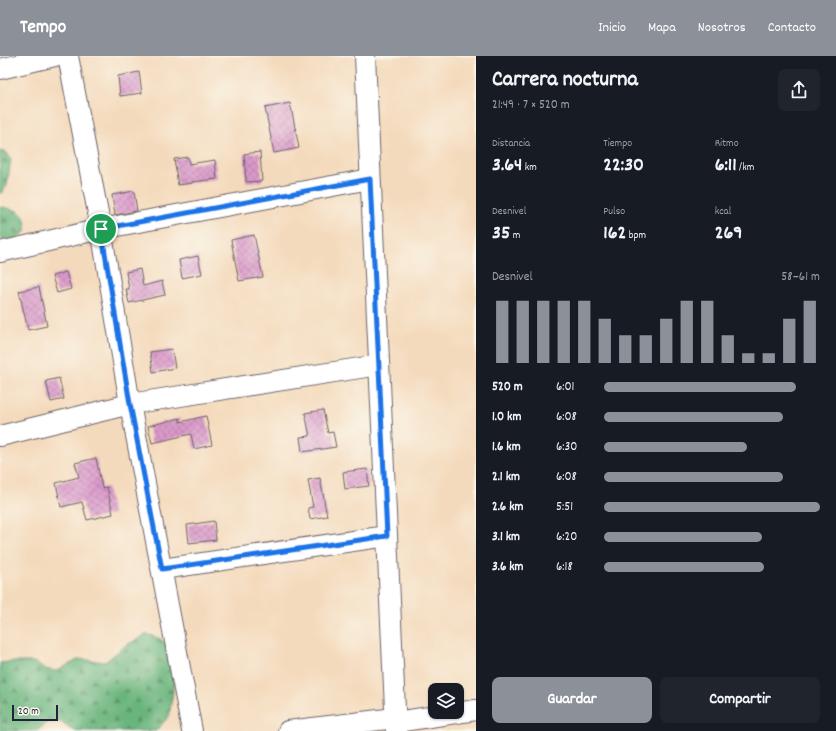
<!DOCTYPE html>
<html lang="es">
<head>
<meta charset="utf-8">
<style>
	:root { --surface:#171b24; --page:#20242c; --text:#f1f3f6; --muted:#9ea1a6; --accent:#8c9099 }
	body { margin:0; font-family:Dekko,sans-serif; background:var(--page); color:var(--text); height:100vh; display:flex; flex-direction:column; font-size:15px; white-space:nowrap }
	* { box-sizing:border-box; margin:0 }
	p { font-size:13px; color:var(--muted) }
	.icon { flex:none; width:22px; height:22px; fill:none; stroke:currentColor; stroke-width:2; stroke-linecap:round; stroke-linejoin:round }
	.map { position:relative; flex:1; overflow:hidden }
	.details { display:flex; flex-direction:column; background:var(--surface); width:360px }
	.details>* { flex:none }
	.buttons { position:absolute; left:428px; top:627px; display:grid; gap:8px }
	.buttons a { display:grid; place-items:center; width:36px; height:36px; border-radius:8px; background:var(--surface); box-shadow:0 1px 3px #0004; font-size:20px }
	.scale { position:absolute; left:12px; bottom:10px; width:46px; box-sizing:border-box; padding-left:4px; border:2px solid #22223b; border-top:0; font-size:11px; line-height:14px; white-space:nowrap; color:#22223b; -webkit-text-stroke:3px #fbf7ec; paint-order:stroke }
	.pin { position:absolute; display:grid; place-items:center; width:34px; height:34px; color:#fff; margin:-17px; border:2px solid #fff; border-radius:50%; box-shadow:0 1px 4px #0007 }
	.round { display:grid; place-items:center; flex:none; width:42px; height:42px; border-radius:8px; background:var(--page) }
	.summary { display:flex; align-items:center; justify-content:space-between; height:68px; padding:0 16px }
	h1 { font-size:22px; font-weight:800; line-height:30px }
	.metrics { display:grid; grid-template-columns:repeat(3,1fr); gap:6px; height:68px; padding:4px 16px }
	.metrics div { display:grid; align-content:center }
	.metrics b { font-size:20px; font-weight:800 }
	.metrics small { font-size:11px; font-weight:400 }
	.metrics p { font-size:11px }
	.chart { height:112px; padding:8px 16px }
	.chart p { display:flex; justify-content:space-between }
	.chart svg { width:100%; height:72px; margin-top:4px; stroke:var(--accent); stroke-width:6 }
	.primary-button { display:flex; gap:8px; margin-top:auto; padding:8px 16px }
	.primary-button a { flex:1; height:46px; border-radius:8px; background:var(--accent); color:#fff; font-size:16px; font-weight:800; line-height:46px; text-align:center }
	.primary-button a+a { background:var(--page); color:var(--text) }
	ul { padding:0 16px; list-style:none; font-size:13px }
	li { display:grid; grid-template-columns:64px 48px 1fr; align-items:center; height:30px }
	li i { height:10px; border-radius:5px; background:var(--accent) }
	header { display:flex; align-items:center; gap:24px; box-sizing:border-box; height:56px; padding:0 20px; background:var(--accent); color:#fff }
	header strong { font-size:19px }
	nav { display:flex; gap:22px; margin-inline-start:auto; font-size:14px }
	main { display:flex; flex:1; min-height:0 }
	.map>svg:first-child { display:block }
</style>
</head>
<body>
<header>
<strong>Tempo</strong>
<nav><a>Inicio</a><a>Mapa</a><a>Nosotros</a><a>Contacto</a></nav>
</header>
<main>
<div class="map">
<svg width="476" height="675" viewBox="0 0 476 675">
	<defs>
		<pattern id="forest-firs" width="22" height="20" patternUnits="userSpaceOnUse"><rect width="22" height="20" fill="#6bb57d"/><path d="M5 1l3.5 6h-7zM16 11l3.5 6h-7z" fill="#589368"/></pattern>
		<pattern id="building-cross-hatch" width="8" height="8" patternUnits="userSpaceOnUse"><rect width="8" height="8" fill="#db9acb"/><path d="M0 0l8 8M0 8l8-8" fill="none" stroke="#b17da6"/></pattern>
	</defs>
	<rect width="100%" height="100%" fill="#fbf7ec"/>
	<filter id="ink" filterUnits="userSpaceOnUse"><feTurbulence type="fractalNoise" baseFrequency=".025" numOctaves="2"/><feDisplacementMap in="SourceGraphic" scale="8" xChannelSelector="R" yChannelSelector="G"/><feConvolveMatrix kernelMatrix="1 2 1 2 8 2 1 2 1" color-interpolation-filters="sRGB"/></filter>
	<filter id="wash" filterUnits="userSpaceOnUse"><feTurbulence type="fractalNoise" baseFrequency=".012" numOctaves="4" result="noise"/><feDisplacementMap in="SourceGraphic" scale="16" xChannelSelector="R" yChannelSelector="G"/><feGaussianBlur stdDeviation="0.9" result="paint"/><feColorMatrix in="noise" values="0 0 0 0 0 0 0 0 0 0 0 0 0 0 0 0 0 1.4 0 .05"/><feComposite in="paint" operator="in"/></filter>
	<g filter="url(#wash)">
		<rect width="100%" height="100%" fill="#f4dabc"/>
		<g fill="url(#forest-firs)" stroke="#466c5c">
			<path d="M0,95L7,97L11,103L7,130L0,138Z"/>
			<path d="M1,151C17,154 27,155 26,175L15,183L0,184V152Z"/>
			<path d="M147,578L161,583L170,592L176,618L169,660L156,675H81L73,674L62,666H48L37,675H0V607L8,606H34L44,613L57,615L79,603L105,606L125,590Z"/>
		</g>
		<g id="blocks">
			<g fill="url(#building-cross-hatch)">
				<path d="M139,16L142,37L120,40L118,20Z"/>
				<path d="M290,47L294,66L299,92L274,97L265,52Z"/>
				<path d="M260,96L262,125L246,126L244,98Z"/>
				<path d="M188,101L189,108L215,104L217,123L192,126V127L178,129L174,103Z"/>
				<path d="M134,135L137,155L115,159L112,139Z"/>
				<path d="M254,179L263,221L239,225L231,184Z"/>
				<path d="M198,200L202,218L182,222L179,204Z"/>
				<path d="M140,213L143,230L162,225L165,239L129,247L126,233H129L126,216Z"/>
				<path d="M66,216L71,233L57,237L52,220Z"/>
				<path d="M39,231L47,270L28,274L19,235Z"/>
				<path d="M172,293L175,312L153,316L150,296Z"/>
				<path d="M59,322L64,343L51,346L46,325Z"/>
				<path d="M323,354L328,377L333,376L336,391L302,396L300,381L310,380L305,357Z"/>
				<path d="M206,360L212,389L194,393L191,378L152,387L148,370L180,362V366Z"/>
				<path d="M96,402L102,432L107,431L113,458L87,464L82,446L61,451L56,427L79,421L75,407Z"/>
				<path d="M367,413L369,430L345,433L343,416Z"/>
				<path d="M320,422L327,460L310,463L308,452L313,451L308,424Z"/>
				<path d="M214,465L216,484L189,487L187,469Z"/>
			</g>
		</g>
	</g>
	<g filter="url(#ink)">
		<use href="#blocks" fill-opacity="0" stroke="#6c6268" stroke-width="1"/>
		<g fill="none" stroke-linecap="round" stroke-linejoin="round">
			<g stroke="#6c6268" stroke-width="22">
				<g id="minor">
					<path d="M68,0L101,173L130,348L192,675"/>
					<path d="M365,0L396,675"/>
					<path d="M0,13L55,0"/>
					<path d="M0,196L101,173L370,123"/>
					<path d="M0,380L130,348L379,309"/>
					<path d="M162,513L387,480"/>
					<path d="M396,666L476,654"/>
					<path d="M288,675L395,662"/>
				</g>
			</g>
			<use href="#minor" stroke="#fff" stroke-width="20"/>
		</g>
	</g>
	<g fill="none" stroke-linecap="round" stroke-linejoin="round" filter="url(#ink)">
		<g stroke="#fff" stroke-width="8">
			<path id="route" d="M370,123L387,480L162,513L130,348L101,173Z"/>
		</g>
		<use href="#route" stroke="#1a73e8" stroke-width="5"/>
	</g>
</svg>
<div class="buttons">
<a><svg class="icon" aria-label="layers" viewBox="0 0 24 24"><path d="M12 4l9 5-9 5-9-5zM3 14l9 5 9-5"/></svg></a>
</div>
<div class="scale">20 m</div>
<div class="pin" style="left:101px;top:173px;background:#1e9e55"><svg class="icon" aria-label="arrive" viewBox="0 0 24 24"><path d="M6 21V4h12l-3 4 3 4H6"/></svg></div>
</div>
<section class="details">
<div class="summary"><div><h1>Carrera nocturna</h1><p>21:49 · 7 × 520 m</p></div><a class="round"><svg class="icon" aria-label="share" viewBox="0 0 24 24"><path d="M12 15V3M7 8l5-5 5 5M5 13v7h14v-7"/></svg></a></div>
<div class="metrics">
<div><p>Distancia</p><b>3.64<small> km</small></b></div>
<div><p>Tiempo</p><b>22:30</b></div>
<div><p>Ritmo</p><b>6:11<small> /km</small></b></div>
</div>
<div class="metrics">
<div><p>Desnivel</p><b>35<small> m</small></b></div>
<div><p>Pulso</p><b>162<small> bpm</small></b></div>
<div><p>kcal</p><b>269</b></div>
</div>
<div class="chart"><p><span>Desnivel</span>58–61 m</p>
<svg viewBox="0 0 160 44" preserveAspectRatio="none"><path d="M5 44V6M15 44V6M25 44V6M35 44V6M45 44V6M55 44V17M65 44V27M75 44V27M85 44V17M95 44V6M105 44V6M115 44V27M125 44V38M135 44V38M145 44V17M155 44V6"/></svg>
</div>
<ul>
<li><b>520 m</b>6:01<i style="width:89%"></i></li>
<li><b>1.0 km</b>6:08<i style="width:83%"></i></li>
<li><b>1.6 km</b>6:30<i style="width:66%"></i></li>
<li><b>2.1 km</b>6:08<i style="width:83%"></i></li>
<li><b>2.6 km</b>5:51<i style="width:100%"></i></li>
<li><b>3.1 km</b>6:20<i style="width:73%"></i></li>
<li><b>3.6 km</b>6:18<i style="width:74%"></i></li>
</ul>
<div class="primary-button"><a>Guardar</a><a>Compartir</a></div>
</section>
</main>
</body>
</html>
